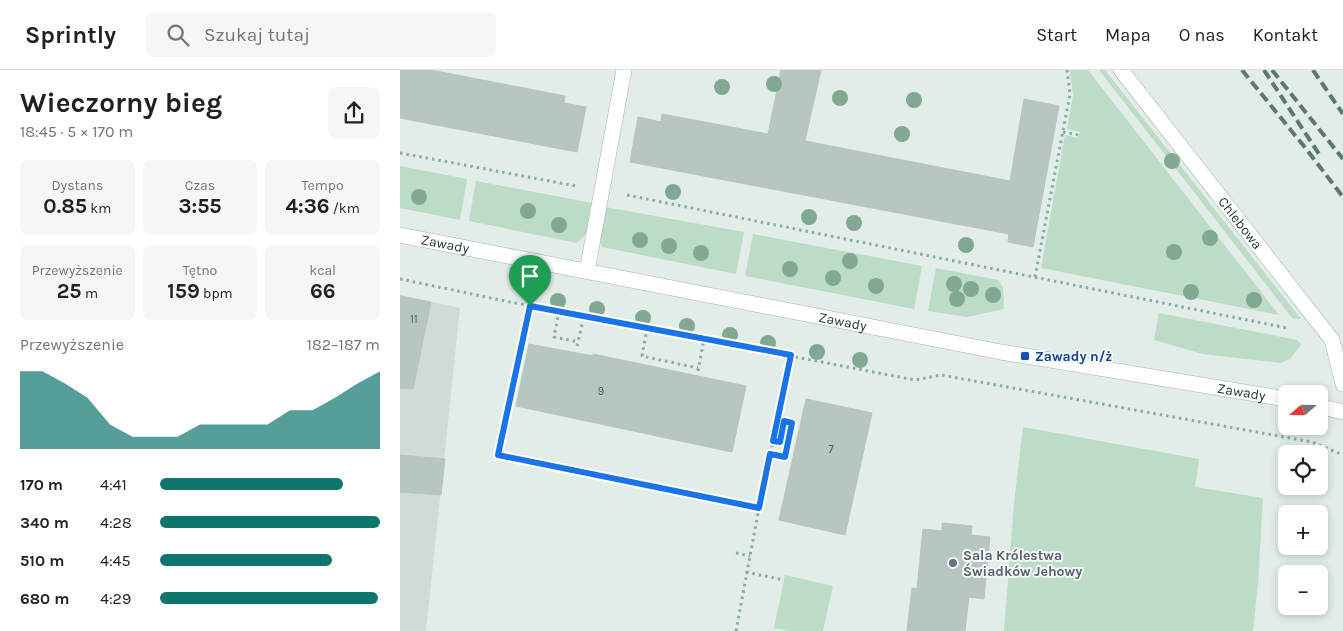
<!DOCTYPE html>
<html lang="pl">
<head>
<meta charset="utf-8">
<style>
	:root { --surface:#fff; --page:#f6f6f6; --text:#202124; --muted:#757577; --line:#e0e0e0; --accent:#0f766e }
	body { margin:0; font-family:Karla,sans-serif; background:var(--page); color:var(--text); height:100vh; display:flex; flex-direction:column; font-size:19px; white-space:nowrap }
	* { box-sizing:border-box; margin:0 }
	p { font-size:16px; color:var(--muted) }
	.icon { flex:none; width:28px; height:28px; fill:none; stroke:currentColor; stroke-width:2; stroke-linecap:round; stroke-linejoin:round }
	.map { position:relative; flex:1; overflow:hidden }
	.side { display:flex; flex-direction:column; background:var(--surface); width:400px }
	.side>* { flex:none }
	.needle { width:32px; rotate:250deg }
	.tools { position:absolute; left:878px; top:315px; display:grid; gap:10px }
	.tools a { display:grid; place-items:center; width:50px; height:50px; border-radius:8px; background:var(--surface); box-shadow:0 2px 8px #0003; font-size:25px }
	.pin { position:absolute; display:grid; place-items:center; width:42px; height:42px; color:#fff; margin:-51px -21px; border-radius:50% 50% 50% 0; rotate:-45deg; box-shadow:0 0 5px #0007 }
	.pin .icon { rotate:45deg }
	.round { display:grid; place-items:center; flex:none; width:52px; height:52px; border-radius:8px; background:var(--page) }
	.summary { display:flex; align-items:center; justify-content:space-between; height:85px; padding:0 20px }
	h1 { font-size:28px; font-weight:700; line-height:38px }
	.figures { display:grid; grid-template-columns:repeat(3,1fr); gap:8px; height:85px; padding:5px 20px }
	.figures div { display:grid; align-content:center; border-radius:8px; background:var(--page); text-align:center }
	.figures b { font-size:21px; font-weight:700 }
	.figures small { font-size:14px; font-weight:400 }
	.figures p { font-size:14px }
	.chart { height:140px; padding:10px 20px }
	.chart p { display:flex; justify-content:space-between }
	.chart svg { width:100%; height:90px; margin-top:5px; fill:var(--accent); opacity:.7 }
	ul { padding:0 20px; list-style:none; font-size:16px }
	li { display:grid; grid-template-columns:80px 60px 1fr; align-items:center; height:38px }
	li i { height:12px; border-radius:6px; background:var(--accent) }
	header { display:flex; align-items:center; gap:30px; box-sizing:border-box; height:70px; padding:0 25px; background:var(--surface); border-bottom:1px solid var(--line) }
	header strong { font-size:24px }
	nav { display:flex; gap:28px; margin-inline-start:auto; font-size:18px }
	.search { width:350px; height:45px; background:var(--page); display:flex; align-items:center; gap:12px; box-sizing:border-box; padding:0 18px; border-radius:8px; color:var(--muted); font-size:19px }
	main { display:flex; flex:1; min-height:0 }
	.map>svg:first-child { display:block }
</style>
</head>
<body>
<header>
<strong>Sprintly</strong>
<div class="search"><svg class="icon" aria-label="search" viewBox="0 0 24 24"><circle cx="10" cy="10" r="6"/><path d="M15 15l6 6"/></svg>Szukaj tutaj</div>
<nav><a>Start</a><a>Mapa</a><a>O nas</a><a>Kontakt</a></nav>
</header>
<main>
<section class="side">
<div class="summary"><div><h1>Wieczorny bieg</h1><p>18:45 · 5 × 170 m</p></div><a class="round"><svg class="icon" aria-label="share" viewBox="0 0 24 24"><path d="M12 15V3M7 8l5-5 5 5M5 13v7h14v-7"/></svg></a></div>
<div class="figures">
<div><p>Dystans</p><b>0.85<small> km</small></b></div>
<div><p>Czas</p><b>3:55</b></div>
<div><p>Tempo</p><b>4:36<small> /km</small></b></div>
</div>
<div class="figures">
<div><p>Przewyższenie</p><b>25<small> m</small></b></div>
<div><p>Tętno</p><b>159<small> bpm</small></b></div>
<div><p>kcal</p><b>66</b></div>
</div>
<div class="chart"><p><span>Przewyższenie</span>182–187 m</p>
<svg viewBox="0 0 160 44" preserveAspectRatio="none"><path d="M0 44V6L10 6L20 12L30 19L40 32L50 38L60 38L70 38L80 32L90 32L100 32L110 32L120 25L130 25L140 19L150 12L160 6V44z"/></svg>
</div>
<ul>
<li><b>170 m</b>4:41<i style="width:83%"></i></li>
<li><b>340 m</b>4:28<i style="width:100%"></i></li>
<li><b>510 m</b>4:45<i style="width:78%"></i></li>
<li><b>680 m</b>4:29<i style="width:99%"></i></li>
</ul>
</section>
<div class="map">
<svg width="943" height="561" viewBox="0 0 943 561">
	<rect width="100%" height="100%" fill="#e2ece8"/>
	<path fill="#d0dbd7" d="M0,225L60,238L26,561H0Z"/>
	<g fill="#bcdcc6">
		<path d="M670,0H688L879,245L641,198L665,65L678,68L680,62L667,59L673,25Z"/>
		<path d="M699,0H705L901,249L892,248Z"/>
		<path d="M0,96L67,109L60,150L0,138Z"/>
		<path d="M76,111L192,133L188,162L177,173L69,151Z"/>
		<path d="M205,137L344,162L336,204L202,177L199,170Z"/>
		<path d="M353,164L522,196L514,239L345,206Z"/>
		<path d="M536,198L598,210L603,217L604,239L567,247L528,241Z"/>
		<path d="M759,243L897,270L901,275L890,289L880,293L803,284L754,270Z"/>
		<path d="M623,357L799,389L795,417L863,428L858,513L853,561H604L614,433Z"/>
		<path d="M385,505L433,516L423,561H390L374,558Z"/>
	</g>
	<g fill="#b7c6c1" stroke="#b5c5bf">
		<path d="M0,0H31L165,26L164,33L186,37L177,82L0,48Z"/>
		<path d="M381,0H421L405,71L610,111L624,29L659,36L633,177L608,172L609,164L230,92L238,47L261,52L262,44L368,64Z"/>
		<path d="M0,226L31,232L13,319L0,318Z"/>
		<path d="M129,274L193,286V284L346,316L332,382L116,336Z"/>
		<path d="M406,329L472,343L445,465L379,450Z"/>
		<path d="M0,385L45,389L41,425L0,422Z"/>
		<path d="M542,453L572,456L571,465L590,467L584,529L569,527L565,561H507L512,518L517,519L523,459L542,461Z"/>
	</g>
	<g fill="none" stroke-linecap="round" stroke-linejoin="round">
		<g stroke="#a5b4af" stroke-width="16">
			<g id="minor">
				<path id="s1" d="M721,0L932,270L943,314"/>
				<path id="s2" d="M0,165L601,282L886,329"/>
				<path d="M187,201L224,0"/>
				<path d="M919,336L943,342"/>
			</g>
		</g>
		<g stroke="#84aea3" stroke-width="3" stroke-dasharray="2.5 4" stroke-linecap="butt">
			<path d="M663,62L679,65"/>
			<path d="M0,83L176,116"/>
			<path d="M227,125L887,258"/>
			<path d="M635,207L670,24L667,0"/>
			<path d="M0,209L110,232L515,310L541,305L912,372L943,385"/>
			<path d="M130,236L98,385L359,438L391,285"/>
			<path d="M159,241L154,267L179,272"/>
			<path d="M247,258L242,286L298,298"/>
			<path d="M177,276L184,246"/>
			<path d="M298,301L304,269"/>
			<path d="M373,371L380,372L384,351L392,353L385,387"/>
			<path d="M370,384L389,388"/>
			<path d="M336,483L350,486"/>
			<path d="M346,502L384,510"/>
			<path d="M336,561L359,438"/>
		</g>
		<use href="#minor" stroke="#fff" stroke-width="15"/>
		<g stroke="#5d7772" stroke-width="4" stroke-dasharray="10 5" stroke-linecap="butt">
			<path d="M842,0L907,80L943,127"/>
			<path d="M864,0L919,84"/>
			<path d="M872,0L943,89"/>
			<path d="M913,0L943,44"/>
		</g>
	</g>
	<g fill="#80a893">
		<circle cx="374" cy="14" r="8"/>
		<circle cx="322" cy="17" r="8"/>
		<circle cx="440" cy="28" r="8"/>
		<circle cx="514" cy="30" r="8"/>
		<circle cx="502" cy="64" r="8"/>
		<circle cx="772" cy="91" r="8"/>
		<circle cx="273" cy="122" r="8"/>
		<circle cx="19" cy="127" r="8"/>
		<circle cx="128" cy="141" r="8"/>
		<circle cx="409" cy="147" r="8"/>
		<circle cx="454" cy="153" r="8"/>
		<circle cx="159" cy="155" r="8"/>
		<circle cx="810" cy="168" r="8"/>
		<circle cx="240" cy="170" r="8"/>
		<circle cx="566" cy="175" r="8"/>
		<circle cx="269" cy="176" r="8"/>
		<circle cx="774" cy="182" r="8"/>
		<circle cx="301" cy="183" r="8"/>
		<circle cx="450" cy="191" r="8"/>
		<circle cx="390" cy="199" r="8"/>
		<circle cx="433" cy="208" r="8"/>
		<circle cx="554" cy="214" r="8"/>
		<circle cx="476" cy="216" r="8"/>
		<circle cx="571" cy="219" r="8"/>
		<circle cx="791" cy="222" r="8"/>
		<circle cx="593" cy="225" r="8"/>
		<circle cx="557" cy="229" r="8"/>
		<circle cx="854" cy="230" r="8"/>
		<circle cx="158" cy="231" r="8"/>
		<circle cx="197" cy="239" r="8"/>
		<circle cx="243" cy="248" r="8"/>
		<circle cx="287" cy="256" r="8"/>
		<circle cx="330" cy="265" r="8"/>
		<circle cx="368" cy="273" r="8"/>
		<circle cx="417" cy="282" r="8"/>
		<circle cx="460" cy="290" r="8"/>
	</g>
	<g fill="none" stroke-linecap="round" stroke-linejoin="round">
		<g stroke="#fff" stroke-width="10">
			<path id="route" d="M130,236L391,285L373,371L380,372L384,351L392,353L385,387L370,384L359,438L98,385Z"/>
		</g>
		<use href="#route" stroke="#1a73e8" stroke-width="6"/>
	</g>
	<rect fill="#1a4fb4" stroke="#f2f8f6" stroke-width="2" x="620" y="281" width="10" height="10" rx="2.5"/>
	<circle fill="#6b7280" stroke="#f2f8f6" stroke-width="2" cx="553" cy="493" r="5"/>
	<g text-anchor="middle" stroke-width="4" stroke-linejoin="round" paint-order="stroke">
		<g font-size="11" fill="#485e5a">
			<text x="14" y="253">11</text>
			<text x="201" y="325">9</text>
			<text x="431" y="383">7</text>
		</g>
		<g font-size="14" fill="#233c37" stroke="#f2f8f6">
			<text dy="5" stroke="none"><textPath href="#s1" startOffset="194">Chlebowa</textPath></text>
			<text dy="5" stroke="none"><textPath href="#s2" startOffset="46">Zawady</textPath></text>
			<text dy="5" stroke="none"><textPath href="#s2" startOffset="451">Zawady</textPath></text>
			<text dy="5" stroke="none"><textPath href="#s2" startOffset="856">Zawady</textPath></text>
		</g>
		<g font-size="14" font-weight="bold" fill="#164399" stroke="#f2f8f6" text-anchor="start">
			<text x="635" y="291">Zawady n/ż</text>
		</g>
		<g font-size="14" font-weight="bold" fill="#5b616d" stroke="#f2f8f6" text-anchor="start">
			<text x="563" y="490">Sala Królestwa<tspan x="563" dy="16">Świadków Jehowy</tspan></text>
		</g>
	</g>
</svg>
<div class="tools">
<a><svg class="needle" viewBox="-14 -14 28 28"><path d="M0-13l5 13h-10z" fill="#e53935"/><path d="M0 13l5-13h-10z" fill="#757577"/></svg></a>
<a><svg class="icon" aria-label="locate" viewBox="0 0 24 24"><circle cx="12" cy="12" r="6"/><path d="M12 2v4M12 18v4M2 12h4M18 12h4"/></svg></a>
<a>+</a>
<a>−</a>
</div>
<div class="pin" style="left:130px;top:236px;background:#1e9e55"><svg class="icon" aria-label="arrive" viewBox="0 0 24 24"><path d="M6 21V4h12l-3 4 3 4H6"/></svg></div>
</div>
</main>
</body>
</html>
